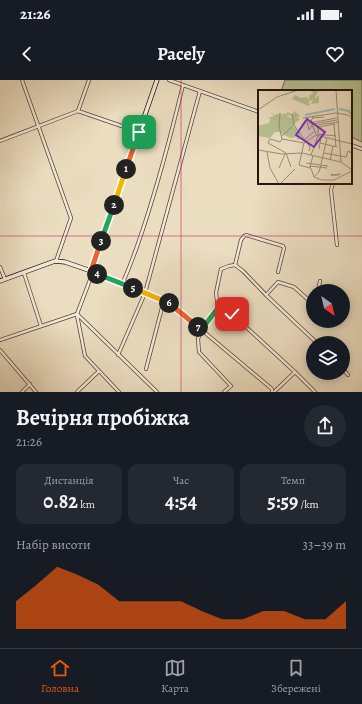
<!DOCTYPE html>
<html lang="uk">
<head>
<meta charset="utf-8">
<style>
	:root { --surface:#171b24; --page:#242831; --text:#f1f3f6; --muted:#9ea1a6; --line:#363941; --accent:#ea580c }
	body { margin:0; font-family:Alegreya,serif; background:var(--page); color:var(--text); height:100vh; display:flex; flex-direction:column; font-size:15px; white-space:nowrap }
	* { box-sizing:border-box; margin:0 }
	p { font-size:13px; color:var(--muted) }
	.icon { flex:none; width:22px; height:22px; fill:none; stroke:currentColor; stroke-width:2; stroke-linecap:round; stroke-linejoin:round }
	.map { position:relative; height:312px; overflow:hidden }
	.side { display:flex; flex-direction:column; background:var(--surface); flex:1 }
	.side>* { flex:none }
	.needle { width:26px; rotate:146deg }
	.controls { position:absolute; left:306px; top:204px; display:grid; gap:8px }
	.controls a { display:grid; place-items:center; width:44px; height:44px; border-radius:50%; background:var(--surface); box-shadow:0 2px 10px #0003; font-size:20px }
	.pin { position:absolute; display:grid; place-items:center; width:34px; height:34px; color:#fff; margin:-17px; border-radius:8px; box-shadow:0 2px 6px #0006 }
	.km { position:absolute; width:20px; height:20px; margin:-10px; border-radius:50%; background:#222; color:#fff; font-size:11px; line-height:20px; text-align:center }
	.round { display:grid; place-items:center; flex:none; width:42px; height:42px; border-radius:21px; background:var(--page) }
	.head { display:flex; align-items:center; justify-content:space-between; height:68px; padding:0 16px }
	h1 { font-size:22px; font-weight:600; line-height:30px }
	.metrics { display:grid; grid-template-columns:repeat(3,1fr); gap:6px; height:68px; padding:4px 16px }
	.metrics div { display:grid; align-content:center; border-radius:10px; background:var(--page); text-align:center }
	.metrics b { font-size:20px; font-weight:600 }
	.metrics small { font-size:11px; font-weight:400 }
	.metrics p { font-size:11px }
	.chart { height:112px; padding:8px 16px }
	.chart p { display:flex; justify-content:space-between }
	.chart svg { width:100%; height:72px; margin-top:4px; fill:var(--accent); opacity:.7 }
	.status { display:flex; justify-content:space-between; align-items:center; height:28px; padding:0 20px; background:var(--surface); direction:ltr }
	.status svg { height:11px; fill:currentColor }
	header { display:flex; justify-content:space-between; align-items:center; height:52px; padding:0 16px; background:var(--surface); font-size:18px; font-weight:600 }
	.tab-bar { display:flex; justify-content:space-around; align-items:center; height:56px; border-top:1px solid var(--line); background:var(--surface); font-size:11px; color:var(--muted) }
	.tab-bar a { display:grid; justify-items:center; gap:2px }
	.tab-bar .selected { color:var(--accent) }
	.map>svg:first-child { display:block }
</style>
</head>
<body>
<div class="status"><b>21:26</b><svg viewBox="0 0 49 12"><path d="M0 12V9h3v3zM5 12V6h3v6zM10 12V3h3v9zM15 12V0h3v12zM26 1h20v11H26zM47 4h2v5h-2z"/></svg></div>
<header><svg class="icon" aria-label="back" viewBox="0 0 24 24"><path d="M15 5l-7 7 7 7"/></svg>Pacely<svg class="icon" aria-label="heart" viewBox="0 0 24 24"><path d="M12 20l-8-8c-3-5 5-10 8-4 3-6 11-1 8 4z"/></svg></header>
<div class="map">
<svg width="362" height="312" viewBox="0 0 362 312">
	<rect width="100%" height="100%" fill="#ebddc0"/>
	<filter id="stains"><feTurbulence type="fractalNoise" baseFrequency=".005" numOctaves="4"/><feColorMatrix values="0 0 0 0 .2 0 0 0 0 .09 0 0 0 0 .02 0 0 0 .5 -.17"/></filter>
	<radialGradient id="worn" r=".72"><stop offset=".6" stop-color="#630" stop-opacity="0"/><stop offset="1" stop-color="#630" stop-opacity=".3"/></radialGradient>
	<path fill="#b6c193" stroke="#6e6a4e" d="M285,0H362V62L351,57V11H281Z"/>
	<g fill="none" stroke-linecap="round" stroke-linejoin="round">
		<g stroke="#564538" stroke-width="4">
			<g id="street">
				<path d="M22,0L71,138L56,181"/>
				<path d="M169,0L259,32"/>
				<path d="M78,31L89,0"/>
				<path d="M0,61L78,31L139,52"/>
				<path d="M351,65L362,69"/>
				<path d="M333,103L331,110L337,165"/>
				<path d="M235,185L241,160L244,156L246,155L283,166L284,168L278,192"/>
				<path d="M0,187L5,199"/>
				<path d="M91,191L161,219L172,225L272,309V312"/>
				<path d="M24,193L41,246"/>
				<path d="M122,204C130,187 136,170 142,152C158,104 171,55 183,5"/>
				<path d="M318,211L320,201"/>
				<path d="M266,215L278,202L294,207L313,224"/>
				<path d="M218,228L232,234L295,292L315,312"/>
				<path d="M77,234L157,312"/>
				<path d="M77,235L85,276L119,312"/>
				<path d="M0,260L77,234L93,192"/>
				<path d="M0,270L36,312"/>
				<path d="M118,275L145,213L200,11"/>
				<path d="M146,289L164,220"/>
				<path d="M343,289L348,295"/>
				<path d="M22,312L30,304"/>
				<path d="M77,312L99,291"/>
				<path d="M224,312L231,306L199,272L198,259L201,250L218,228L216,213L221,189L229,186L235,185L243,191L266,215L317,263"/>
				<path d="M274,312L295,292"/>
			</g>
		</g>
		<g stroke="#25120a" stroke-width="5">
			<path id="secondary" d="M0,201L55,181L65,182L91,191L157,0"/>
		</g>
		<use href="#street" stroke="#f2e9d6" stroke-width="2.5"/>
		<use href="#secondary" stroke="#f2e9d6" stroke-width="3.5"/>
	</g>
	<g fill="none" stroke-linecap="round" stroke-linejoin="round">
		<g stroke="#fff" stroke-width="8">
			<path id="split-1" d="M126,89L139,52"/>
		</g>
		<g stroke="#fff" stroke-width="8">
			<path id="split-2" d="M114,125L126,89"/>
		</g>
		<g stroke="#fff" stroke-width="8">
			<path id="split-3" d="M101,161L114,125"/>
		</g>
		<g stroke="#fff" stroke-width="8">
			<path id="split-4" d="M97,194L91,191L101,161"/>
		</g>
		<g stroke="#fff" stroke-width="8">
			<path id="split-5" d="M97,194L133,208"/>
		</g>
		<g stroke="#fff" stroke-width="8">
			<path id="split-6" d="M133,208L169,223"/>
		</g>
		<g stroke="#fff" stroke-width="8">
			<path id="split-7" d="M169,223L198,247"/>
		</g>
		<g stroke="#fff" stroke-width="8">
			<path id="split-8" d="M198,247L201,250L218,228L225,230"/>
		</g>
		<g stroke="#fff" stroke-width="8">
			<path id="split-9" d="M225,230L232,234"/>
		</g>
		<use href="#split-1" stroke="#f0652b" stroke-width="5"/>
		<use href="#split-2" stroke="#f5b400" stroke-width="5"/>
		<use href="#split-3" stroke="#22a559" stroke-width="5"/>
		<use href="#split-4" stroke="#f0652b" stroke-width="5"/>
		<use href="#split-5" stroke="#22a559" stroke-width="5"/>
		<use href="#split-6" stroke="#f5b400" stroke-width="5"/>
		<use href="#split-7" stroke="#f0652b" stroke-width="5"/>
		<use href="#split-8" stroke="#22a559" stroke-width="5"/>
		<use href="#split-9" stroke="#f5b400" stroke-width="5"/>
	</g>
	<path fill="none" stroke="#c2185b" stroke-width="1" stroke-opacity="0.55" d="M181,0V312M0,156H362"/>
	<g transform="translate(258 10)">
		<rect width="94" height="94" fill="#ebddc0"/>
		<path d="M61,0L56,9L61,5V13L53,14L55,10L51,11V16L34,9L37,5L43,8L49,7L51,10V6L55,3L53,1ZM37,21L42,26L36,28L31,25L28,27H32L28,34L27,29H22L0,41V36L11,33L13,29L10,28L16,26L12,22L16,25L23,23L24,26L26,23L28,24L26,22L29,25V22L35,24Z" fill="#b6c193"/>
		<path d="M39,27L42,29L33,37H37L43,47L39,50V47L32,48L21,42H17L12,48L0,46V41L22,29H27L28,34L31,28Z" fill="#b6c193"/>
		<path fill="none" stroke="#98bcb0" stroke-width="2" d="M81,19L91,21L94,25M47,25L77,19"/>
		<path fill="none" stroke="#9c8c77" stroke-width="1" d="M78,0L83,72M0,20L19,7L40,0M22,23L21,36L24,49L46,53M34,24L36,35L52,57L51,61M55,26L53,32L58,44M45,28L78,23L90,25L94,28M54,28L66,27M49,31L51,40L55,34L79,30M51,33L79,28M76,34L78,57M61,37L77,34M60,43V35L80,32M59,44L78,46M58,45L94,54M24,46L36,35M24,49L22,52L12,49L10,53L28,63L33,77M46,50L57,41M62,53L79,57M61,59L63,47M0,60L24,64L44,63L83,72L94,80M9,62L12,78L21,94M66,63L88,67L90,61L94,63M53,65L60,46M55,66L52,76L56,87L64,90H76L94,81M72,70L75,56M48,73L70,76M63,74L69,48M52,76L69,78M21,78L27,64M52,78L41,75L46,53L58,45M81,85H73L83,84M56,87L61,82L63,75M22,94L37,79"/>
		<path fill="#7b2cbf" fill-opacity="0.15" stroke="#7b2cbf" stroke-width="2" d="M49,29L67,42L56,57L38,45Z"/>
		<rect width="94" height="94" fill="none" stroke="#25120a" stroke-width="2"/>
	</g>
	<rect width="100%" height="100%" filter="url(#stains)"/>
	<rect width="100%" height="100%" fill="url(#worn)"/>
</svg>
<div class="controls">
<a><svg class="needle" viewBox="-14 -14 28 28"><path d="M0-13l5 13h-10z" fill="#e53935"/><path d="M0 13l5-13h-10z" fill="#9ea1a6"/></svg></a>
<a><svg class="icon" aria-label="layers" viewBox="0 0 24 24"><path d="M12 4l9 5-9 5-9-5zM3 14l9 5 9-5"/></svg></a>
</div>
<div class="pin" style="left:139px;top:52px;background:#1e9e55"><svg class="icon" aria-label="arrive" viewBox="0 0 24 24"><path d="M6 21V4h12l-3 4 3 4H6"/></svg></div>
<div class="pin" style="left:232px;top:234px;background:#d93025"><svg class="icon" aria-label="check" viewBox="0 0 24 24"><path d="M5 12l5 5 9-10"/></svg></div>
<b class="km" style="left:126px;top:89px">1</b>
<b class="km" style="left:114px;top:125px">2</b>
<b class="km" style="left:101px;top:161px">3</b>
<b class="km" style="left:97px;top:194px">4</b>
<b class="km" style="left:133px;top:208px">5</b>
<b class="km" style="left:169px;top:223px">6</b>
<b class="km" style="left:198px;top:247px">7</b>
</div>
<section class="side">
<div class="head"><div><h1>Вечірня пробіжка</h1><p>21:26</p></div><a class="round"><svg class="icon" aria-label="share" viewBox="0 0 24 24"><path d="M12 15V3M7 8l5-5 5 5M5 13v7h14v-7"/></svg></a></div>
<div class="metrics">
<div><p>Дистанція</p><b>0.82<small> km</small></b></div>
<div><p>Час</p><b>4:54</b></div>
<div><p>Темп</p><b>5:59<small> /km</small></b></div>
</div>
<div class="chart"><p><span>Набір висоти</span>33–39 m</p>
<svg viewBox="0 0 160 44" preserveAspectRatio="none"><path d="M0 44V27L10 17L20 6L30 11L40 17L50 27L60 27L70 27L80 27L90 33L100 38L110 38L120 33L130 33L140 38L150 38L160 27V44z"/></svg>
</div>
</section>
<nav class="tab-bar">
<a class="selected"><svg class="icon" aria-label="home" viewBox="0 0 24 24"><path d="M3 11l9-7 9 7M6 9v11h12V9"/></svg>Головна</a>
<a><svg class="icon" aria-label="map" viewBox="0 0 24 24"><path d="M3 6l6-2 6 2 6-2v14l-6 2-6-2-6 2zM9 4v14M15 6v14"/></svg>Карта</a>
<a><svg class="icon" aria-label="saved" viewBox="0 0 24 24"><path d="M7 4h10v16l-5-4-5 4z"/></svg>Збережені</a>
</nav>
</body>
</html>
